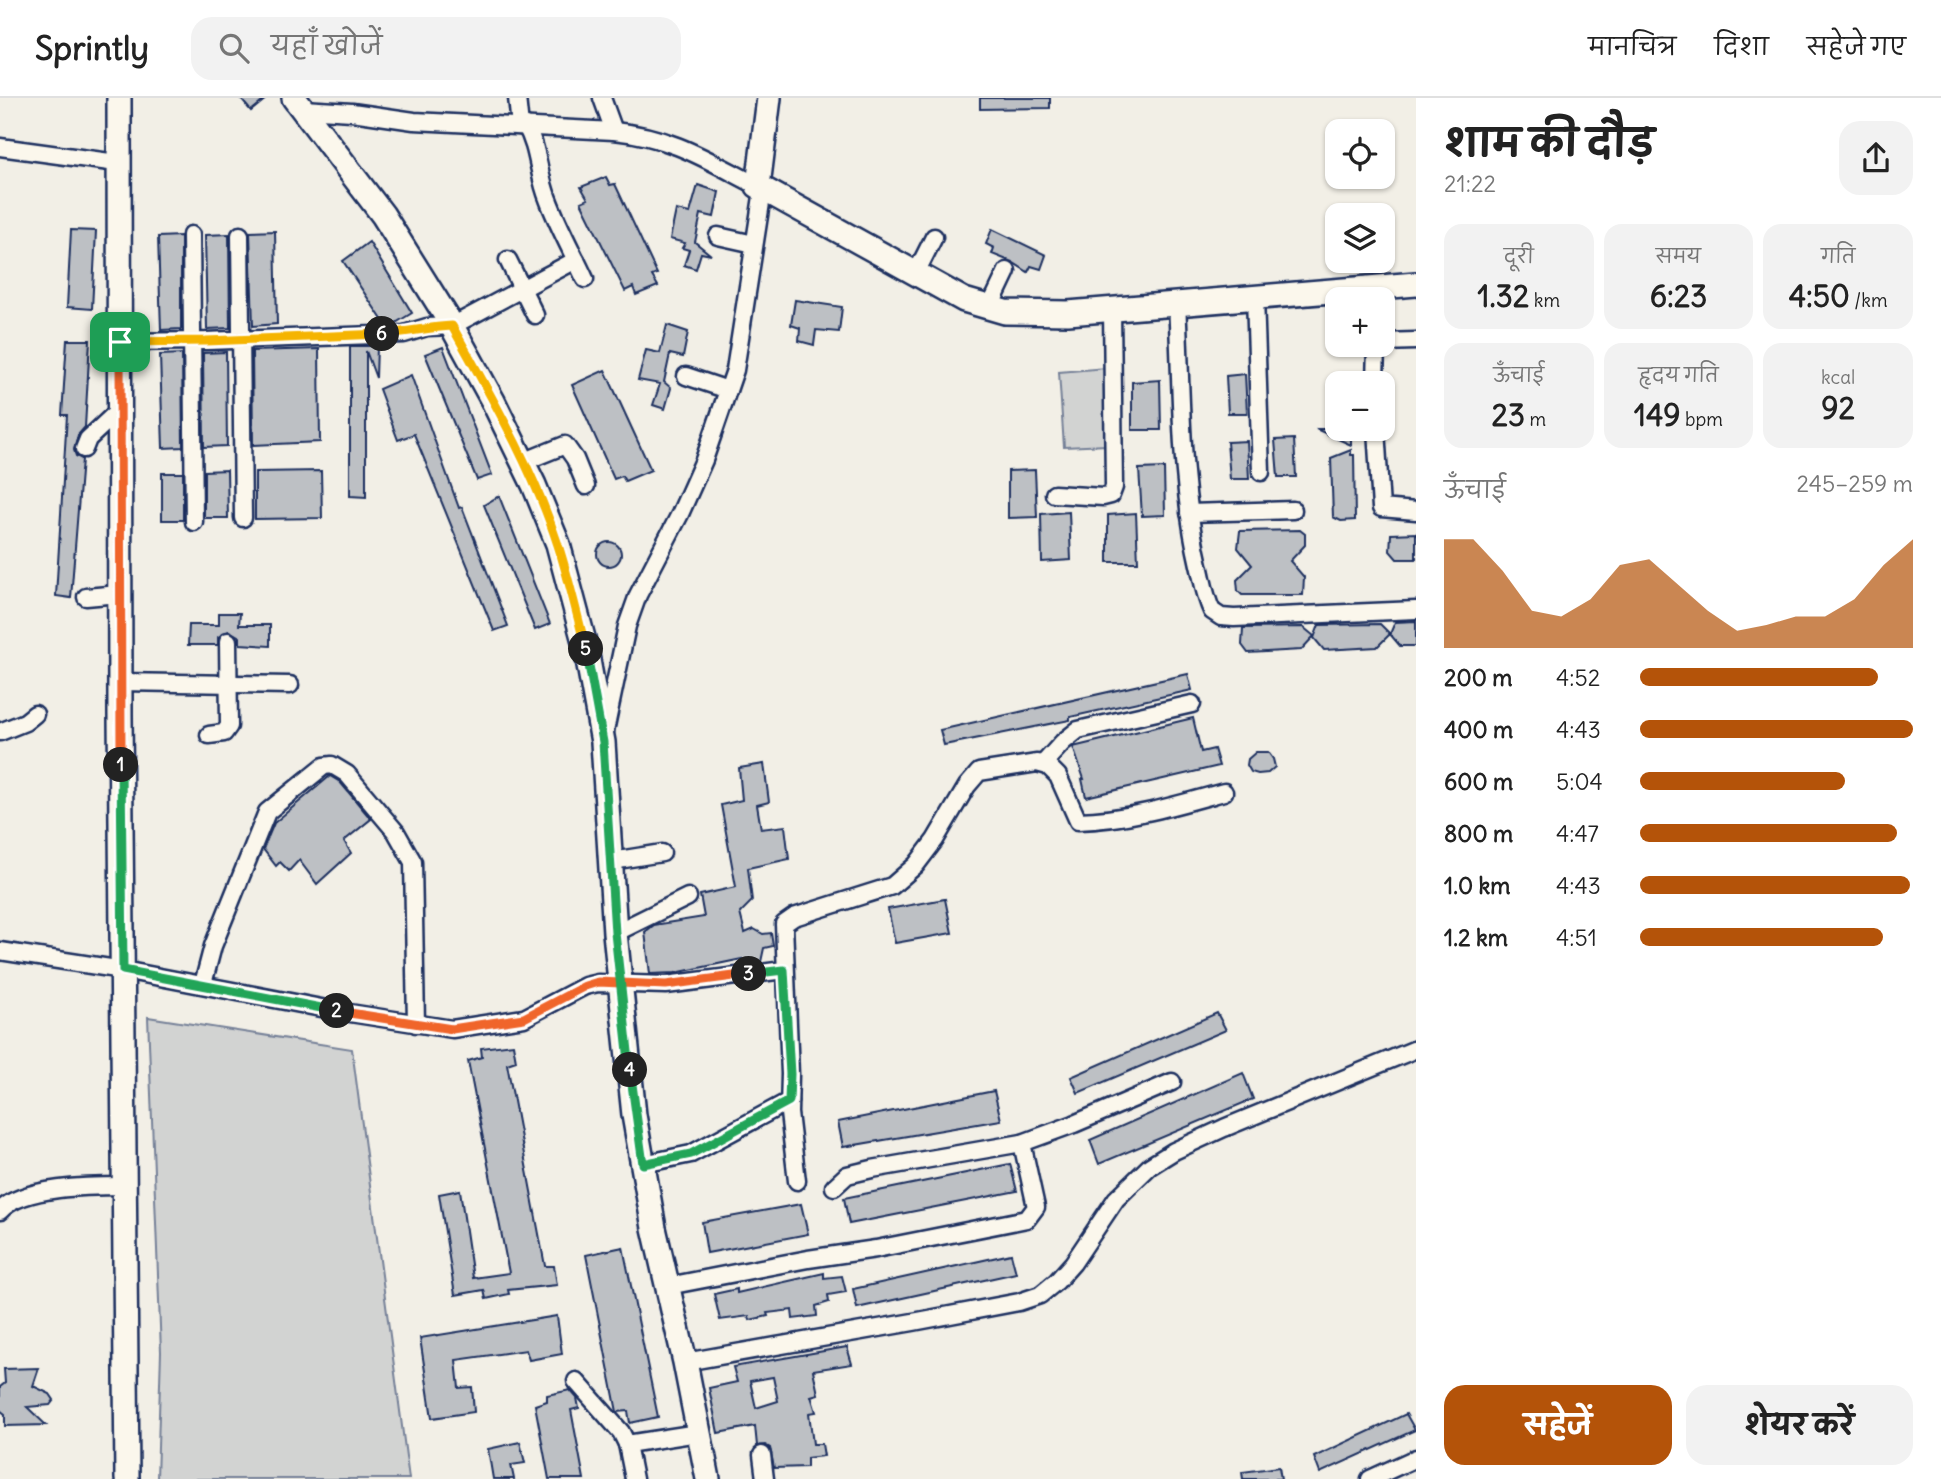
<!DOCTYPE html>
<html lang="hi">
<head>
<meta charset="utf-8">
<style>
	:root { --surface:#fff; --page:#f2f2f2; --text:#222; --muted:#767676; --line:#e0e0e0; --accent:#b45309 }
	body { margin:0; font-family:Delius,"Playpen Sans Deva",sans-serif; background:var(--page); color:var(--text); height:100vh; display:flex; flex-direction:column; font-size:26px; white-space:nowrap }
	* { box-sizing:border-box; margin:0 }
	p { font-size:23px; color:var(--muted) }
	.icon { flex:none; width:38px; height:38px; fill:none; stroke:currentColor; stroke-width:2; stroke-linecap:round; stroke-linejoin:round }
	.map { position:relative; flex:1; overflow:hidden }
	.details { display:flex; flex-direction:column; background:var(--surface); width:525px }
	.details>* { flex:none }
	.fabs { position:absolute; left:1325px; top:21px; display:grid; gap:14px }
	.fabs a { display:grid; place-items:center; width:70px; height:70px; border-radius:14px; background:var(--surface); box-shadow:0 2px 5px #0004; font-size:35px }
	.pin { position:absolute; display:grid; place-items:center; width:60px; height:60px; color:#fff; margin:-30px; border-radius:14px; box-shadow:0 4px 10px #0006 }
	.km { position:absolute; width:35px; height:35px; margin:-18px; border-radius:50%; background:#222; color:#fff; font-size:19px; line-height:35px; text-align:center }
	.round { display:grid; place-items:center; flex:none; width:74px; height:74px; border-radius:21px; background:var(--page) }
	.headline { display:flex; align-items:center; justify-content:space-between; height:119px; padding:0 28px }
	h1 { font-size:38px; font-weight:700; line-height:52px }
	.figures { display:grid; grid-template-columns:repeat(3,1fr); gap:10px; height:119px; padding:7px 28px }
	.figures div { display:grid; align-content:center; border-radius:18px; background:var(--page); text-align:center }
	.figures b { font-size:30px; font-weight:700 }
	.figures small { font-size:19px; font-weight:400 }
	.figures p { font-size:19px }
	.chart { height:196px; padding:14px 28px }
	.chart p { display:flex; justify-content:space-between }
	.chart svg { width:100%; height:126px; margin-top:7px; fill:var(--accent); opacity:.7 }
	.cta { display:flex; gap:14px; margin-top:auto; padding:14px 28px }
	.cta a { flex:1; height:80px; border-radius:21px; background:var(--accent); color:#fff; font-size:28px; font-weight:700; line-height:80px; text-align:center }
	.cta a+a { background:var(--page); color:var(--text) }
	ul { padding:0 28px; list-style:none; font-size:23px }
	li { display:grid; grid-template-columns:112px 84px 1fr; align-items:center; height:52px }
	li i { height:18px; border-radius:9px; background:var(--accent) }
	header { display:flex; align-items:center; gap:42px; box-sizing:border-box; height:98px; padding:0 35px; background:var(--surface); border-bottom:2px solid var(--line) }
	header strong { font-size:33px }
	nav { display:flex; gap:38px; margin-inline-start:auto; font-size:24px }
	.search { width:490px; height:63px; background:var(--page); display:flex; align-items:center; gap:18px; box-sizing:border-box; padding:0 24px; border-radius:21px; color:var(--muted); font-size:26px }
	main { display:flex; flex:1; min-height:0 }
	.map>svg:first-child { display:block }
</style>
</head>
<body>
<header>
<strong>Sprintly</strong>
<div class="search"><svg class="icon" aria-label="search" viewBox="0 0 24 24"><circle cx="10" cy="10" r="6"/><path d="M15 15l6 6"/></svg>यहाँ खोजें</div>
<nav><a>मानचित्र</a><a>दिशा</a><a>सहेजे गए</a></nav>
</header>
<main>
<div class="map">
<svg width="1416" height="1381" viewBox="0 0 1416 1381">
	<rect width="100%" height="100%" fill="#f2efe6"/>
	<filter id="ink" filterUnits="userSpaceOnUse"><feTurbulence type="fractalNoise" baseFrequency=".0143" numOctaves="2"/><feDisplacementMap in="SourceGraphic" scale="14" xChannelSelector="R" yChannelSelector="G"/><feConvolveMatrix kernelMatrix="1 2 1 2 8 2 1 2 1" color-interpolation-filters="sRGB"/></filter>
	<g filter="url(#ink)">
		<g fill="#d2d3d2" stroke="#768198" stroke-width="2">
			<path d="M1106,270L1107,347L1064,349L1059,274Z"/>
			<path d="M148,919L352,951L409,1381H157L161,1254Z"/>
		</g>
		<g fill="#bdc0c4" stroke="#1b2f5e" stroke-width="2" fill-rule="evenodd">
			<path d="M240,0H267L251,13Z"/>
			<path d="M980,0H1050V10L980,11Z"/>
			<path d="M606,79L610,87L615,86L657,176L652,178L658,188L636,197L633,189L625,193L581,104L588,101L581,89Z"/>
			<path d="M698,87L719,94L714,119L701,116L695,144L711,157L701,155L696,171L684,167L689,152L682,150L685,145L670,141L676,112L690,115Z"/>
			<path d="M992,131L1046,157L1041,171L1031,168L1028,174L1012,164L992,156L994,150L986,146Z"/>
			<path d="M71,132L96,133L92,211L67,209Z"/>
			<path d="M275,133L277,226L253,228L250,134Z"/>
			<path d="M229,136L230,230L207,231L205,137Z"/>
			<path d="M181,138V231L161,232L158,139Z"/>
			<path d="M369,144L412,215L394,226H385L343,163Z"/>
			<path d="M795,202L842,209L839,234L816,232L814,247L799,243L800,230L791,227Z"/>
			<path d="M667,227L688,234L683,259L670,256L664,284L671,290L665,311L653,307L660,286L638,282L646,252L660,255Z"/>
			<path d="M67,242H90L85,329L78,337L74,352L76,358L82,361L71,500L56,498L67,317H62Z"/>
			<path d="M350,248H377L376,280L366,253V399L350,398Z"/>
			<path d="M443,249L492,377L477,382L425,256Z"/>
			<path d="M319,251L320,344L253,347L252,253Z"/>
			<path d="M226,254L227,348L204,349L203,255Z"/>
			<path d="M182,256L183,349L163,350L160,257Z"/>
			<path d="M605,272L651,372L625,383L622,378L614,381L572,287Z"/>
			<path d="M1245,276L1247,315H1228L1226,278Z"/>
			<path d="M411,277L459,410L462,409L508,528L494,533L414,336L398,342L379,291Z"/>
			<path d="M1160,282L1161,332H1132V284Z"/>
			<path d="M1316,331H1351V347Z"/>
			<path d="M1294,341L1296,379H1278L1275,342Z"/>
			<path d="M1247,343L1249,381H1230L1227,344Z"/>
			<path d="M1351,352V357H1354L1355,422L1341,423L1333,419L1331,360Z"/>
			<path d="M1164,370L1165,417L1142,418L1139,371Z"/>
			<path d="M227,372L228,420H204V373Z"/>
			<path d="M1035,372L1037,419L1008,420V373Z"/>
			<path d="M321,373L322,420L255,421V374Z"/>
			<rect x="162" y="375" width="21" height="47"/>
			<path d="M499,398L550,526L535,532L484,407Z"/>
			<path d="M1069,414L1071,462L1042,464L1041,416Z"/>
			<path d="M1136,415L1138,464H1108V417Z"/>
			<path d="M1300,432L1305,436V447L1290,463L1304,479L1303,497H1242L1238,493L1237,482L1252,467L1238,450L1240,433Z"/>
			<path d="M1416,435V461H1397L1390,453L1391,436Z"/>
			<circle cx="609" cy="456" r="12"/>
			<path d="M219,515H240L239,527H270V548L240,546V539L229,533L218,539V547H188L189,527H219Z"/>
			<path d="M1416,523V548H1400L1390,536L1377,549L1324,552L1314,540L1319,527L1380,526L1390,536L1395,524Z"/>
			<path d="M1303,529L1314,538L1301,552L1248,555L1242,547L1243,530Z"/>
			<path d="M1188,576L1192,592L1070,619V622L944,647L940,632Z"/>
			<path d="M1193,620L1201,654L1214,651L1219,668L1086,699L1082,681H1084L1073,649Z"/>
			<path d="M1256,654H1268L1273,661L1275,669L1268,675L1258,676L1251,674L1247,667L1248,661Z"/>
			<path d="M764,666L769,704L757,707L761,731L785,728L789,761L748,770L752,803L740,815L745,835L754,831L763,836L771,835L773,848L764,850L761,864L743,867L742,861L675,875L650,876L645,834L654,827L704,819L700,797L736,789L721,707L742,702L739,670Z"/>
			<path d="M330,678L340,684L371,721L344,743L351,755L317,786L299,762L289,773L280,764L276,768L263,751L274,725Z"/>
			<path d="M945,801L952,835L895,845L888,811Z"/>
			<path d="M1217,915L1226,932L1078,995L1071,979Z"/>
			<path d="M513,946L516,963L507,966L545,1168H554L557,1187L508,1192L509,1196L486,1201L484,1192L455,1197L439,1096L460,1092L473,1180L509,1175L468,963L482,959L481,950Z"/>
			<path d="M1243,975L1253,1001L1099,1066L1090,1042Z"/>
			<path d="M994,993L1001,1022L843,1049L838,1024Z"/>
			<path d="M1010,1066L1017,1093L849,1126L844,1100Z"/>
			<path d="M801,1106L808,1136L707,1155L702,1124Z"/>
			<path d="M623,1149L658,1319L630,1325L628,1313L617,1314L586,1157Z"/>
			<path d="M1011,1156L1016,1175L857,1210L853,1191Z"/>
			<path d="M824,1175V1180L842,1178L846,1194L828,1197L829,1204L816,1208L817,1218L793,1221L792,1212L767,1215L768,1218L750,1222L749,1218L720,1222L714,1196L737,1191V1195Z"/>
			<path d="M557,1218L562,1256L529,1262L526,1252L456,1262L459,1290L472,1289L474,1314L432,1320L420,1240Z"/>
			<path d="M847,1249L852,1266L813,1272L818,1296L811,1298L816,1314L809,1315L813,1346H822L824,1358L807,1360V1369L774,1370L770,1350L765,1347L757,1348L755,1328L718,1335L709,1290L737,1284L733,1269ZM773,1279L778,1303L756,1310L750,1283Z"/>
			<path d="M39,1270L33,1288L50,1296L54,1302L50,1307L27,1309L46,1327L5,1328V1316L0,1312V1289L5,1285L4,1271Z"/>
			<path d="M570,1292L577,1300L579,1310L571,1312L584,1381H549L535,1307L547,1303V1297Z"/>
			<path d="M1406,1316L1415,1332L1320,1375L1314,1359Z"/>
			<path d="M520,1344L525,1365L511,1367L514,1381H493L488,1351Z"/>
			<path d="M1279,1369L1281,1381H1243L1242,1374Z"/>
		</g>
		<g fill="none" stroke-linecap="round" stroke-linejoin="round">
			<g stroke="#1b2f5e" stroke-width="21">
				<g id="street">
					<path d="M517,0L520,28"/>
					<path d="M602,0L614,33"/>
					<path d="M303,11L352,14L414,23L614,33C673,39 707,62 758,88"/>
					<path d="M526,28C539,51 538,77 548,101C558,128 573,155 585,181"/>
					<path d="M0,49L117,65"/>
					<path d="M191,137L194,424"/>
					<path d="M240,137L243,420"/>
					<path d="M718,138L754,146"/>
					<path d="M508,162L535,217"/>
					<path d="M916,175L934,139"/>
					<path d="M1255,199L1261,374"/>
					<path d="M1177,206C1182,293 1179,381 1199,467C1203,483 1205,499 1212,513L1221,519L1234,520L1416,512"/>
					<path d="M989,211L1007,173"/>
					<path d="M120,244L206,243L404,236L427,229L452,228L576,162"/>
					<path d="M1382,244L1416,243"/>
					<path d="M686,278L728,292"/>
					<path d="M1375,285L1376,247"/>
					<path d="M1376,331L1381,410L1416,413"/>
					<path d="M84,351L88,341L119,312"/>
					<path d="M523,364L565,347L575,361L586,388"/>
					<path d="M1054,396L1103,399L1111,397L1114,389L1112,211"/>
					<path d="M1189,415L1293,412"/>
					<path d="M86,499L119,496"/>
					<path d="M120,584L290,587"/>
					<path d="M605,633L627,528L638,497L680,416L704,362L735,272L763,92"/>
					<path d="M0,634L25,624L35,616"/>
					<path d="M209,637L224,635L229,628L228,543"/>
					<path d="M1043,666L1063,644L1078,632L1192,606"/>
					<path d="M612,763L662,755"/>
					<path d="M615,835L688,799"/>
					<path d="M0,853L123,872L337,913L452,931L524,920L585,888L598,885L666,887L784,872"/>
					<path d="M203,886L213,848L267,714L324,668L332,667L347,676L396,734L413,764L416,926"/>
					<path d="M643,1066L691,1056L789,1003"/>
					<path d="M797,1083L789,1015L790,976L784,826L794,819L892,788L916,767L935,742L967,688L979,674L1037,665L1048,668L1058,678L1078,723C1127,722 1177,707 1224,694"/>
					<path d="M834,1089L847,1077L872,1071L1022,1045"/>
					<path d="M0,1113C22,1088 92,1088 124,1088"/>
					<path d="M668,1188L808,1161L876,1151L1027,1121L1036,1109L1022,1045L1074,1026L1172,984"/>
					<path d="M685,1264L913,1224L1019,1204L1040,1197L1057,1183L1073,1165L1116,1101L1150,1068L1174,1053L1224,1030L1416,951"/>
					<path d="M576,1283L621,1334L627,1346L698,1335"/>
					<path d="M627,1346L634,1381"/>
					<path d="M762,1357L765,1381"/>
					<path d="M1370,1381L1416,1360"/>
				</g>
			</g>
			<g stroke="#1b2f5e" stroke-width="28">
				<g id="secondary">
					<path d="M119,0L120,617L127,1381"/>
					<path d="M294,0L383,117L448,221L493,303L534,387L558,446L586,551L603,644L615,835L634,1017L654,1130L685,1264L708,1381"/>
					<path d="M769,0L758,88L964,202L1005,214L1068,215L1416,186"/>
				</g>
			</g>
			<use href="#street" stroke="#fbf7ec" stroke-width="16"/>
			<use href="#secondary" stroke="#fbf7ec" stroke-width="23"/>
		</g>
	</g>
	<g fill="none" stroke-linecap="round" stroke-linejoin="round" filter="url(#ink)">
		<g stroke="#fff" stroke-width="14">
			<path id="split-1" d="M120,244L121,667"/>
		</g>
		<g stroke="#fff" stroke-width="14">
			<path id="split-2" d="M121,667L123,872L337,913"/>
		</g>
		<g stroke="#fff" stroke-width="14">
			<path id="split-3" d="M337,913L452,931L524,920L585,888L598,884L666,887L749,876"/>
		</g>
		<g stroke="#fff" stroke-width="14">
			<path id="split-4" d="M630,972L643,1066L691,1056L789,1003L790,976L784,872L749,876"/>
		</g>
		<g stroke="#fff" stroke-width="14">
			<path id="split-5" d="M586,551L603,644L615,835L630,972"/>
		</g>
		<g stroke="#fff" stroke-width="14">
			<path id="split-6" d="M382,236C406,235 428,229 452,228C491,298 533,370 558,447C569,481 577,517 586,551"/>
		</g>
		<g stroke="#fff" stroke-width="14">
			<path id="split-7" d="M120,244L206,243L382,236"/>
		</g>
		<use href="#split-1" stroke="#f0652b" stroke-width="9"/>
		<use href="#split-2" stroke="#22a559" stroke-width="9"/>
		<use href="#split-3" stroke="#f0652b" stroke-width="9"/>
		<use href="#split-4" stroke="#22a559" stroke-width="9"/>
		<use href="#split-5" stroke="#22a559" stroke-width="9"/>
		<use href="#split-6" stroke="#f5b400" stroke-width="9"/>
		<use href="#split-7" stroke="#f5b400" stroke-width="9"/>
	</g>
</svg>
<div class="fabs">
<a><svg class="icon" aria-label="locate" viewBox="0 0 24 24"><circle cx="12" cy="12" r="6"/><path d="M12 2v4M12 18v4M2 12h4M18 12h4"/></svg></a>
<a><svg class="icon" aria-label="layers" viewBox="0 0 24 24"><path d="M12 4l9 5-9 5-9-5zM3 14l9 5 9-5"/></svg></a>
<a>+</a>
<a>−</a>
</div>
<div class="pin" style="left:120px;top:244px;background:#1e9e55"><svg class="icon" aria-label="arrive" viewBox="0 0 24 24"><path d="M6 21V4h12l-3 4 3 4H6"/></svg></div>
<b class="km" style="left:121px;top:667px">1</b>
<b class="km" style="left:337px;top:913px">2</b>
<b class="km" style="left:749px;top:876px">3</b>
<b class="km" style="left:630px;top:972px">4</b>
<b class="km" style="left:586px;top:551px">5</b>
<b class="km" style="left:382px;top:236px">6</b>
</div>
<section class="details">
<div class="headline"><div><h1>शाम की दौड़</h1><p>21:22</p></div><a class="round"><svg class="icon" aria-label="share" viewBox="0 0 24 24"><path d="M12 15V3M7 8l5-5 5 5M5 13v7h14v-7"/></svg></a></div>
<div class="figures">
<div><p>दूरी</p><b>1.32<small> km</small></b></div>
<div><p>समय</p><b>6:23</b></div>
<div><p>गति</p><b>4:50<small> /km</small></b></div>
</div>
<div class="figures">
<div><p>ऊँचाई</p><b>23<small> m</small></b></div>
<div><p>हृदय गति</p><b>149<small> bpm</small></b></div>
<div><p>kcal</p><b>92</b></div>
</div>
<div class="chart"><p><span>ऊँचाई</span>245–259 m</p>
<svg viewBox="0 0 160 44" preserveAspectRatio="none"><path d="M0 44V6L10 6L20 17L30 31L40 33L50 27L60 15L70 13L80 22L90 31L100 38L110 36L120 33L130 33L140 27L150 15L160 6V44z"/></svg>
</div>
<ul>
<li><b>200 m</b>4:52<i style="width:87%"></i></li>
<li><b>400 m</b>4:43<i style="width:100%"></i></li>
<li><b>600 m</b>5:04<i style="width:75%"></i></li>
<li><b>800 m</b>4:47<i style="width:94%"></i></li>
<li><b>1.0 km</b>4:43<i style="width:99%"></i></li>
<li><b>1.2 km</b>4:51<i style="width:89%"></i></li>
</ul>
<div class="cta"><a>सहेजें</a><a>शेयर करें</a></div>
</section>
</main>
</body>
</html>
